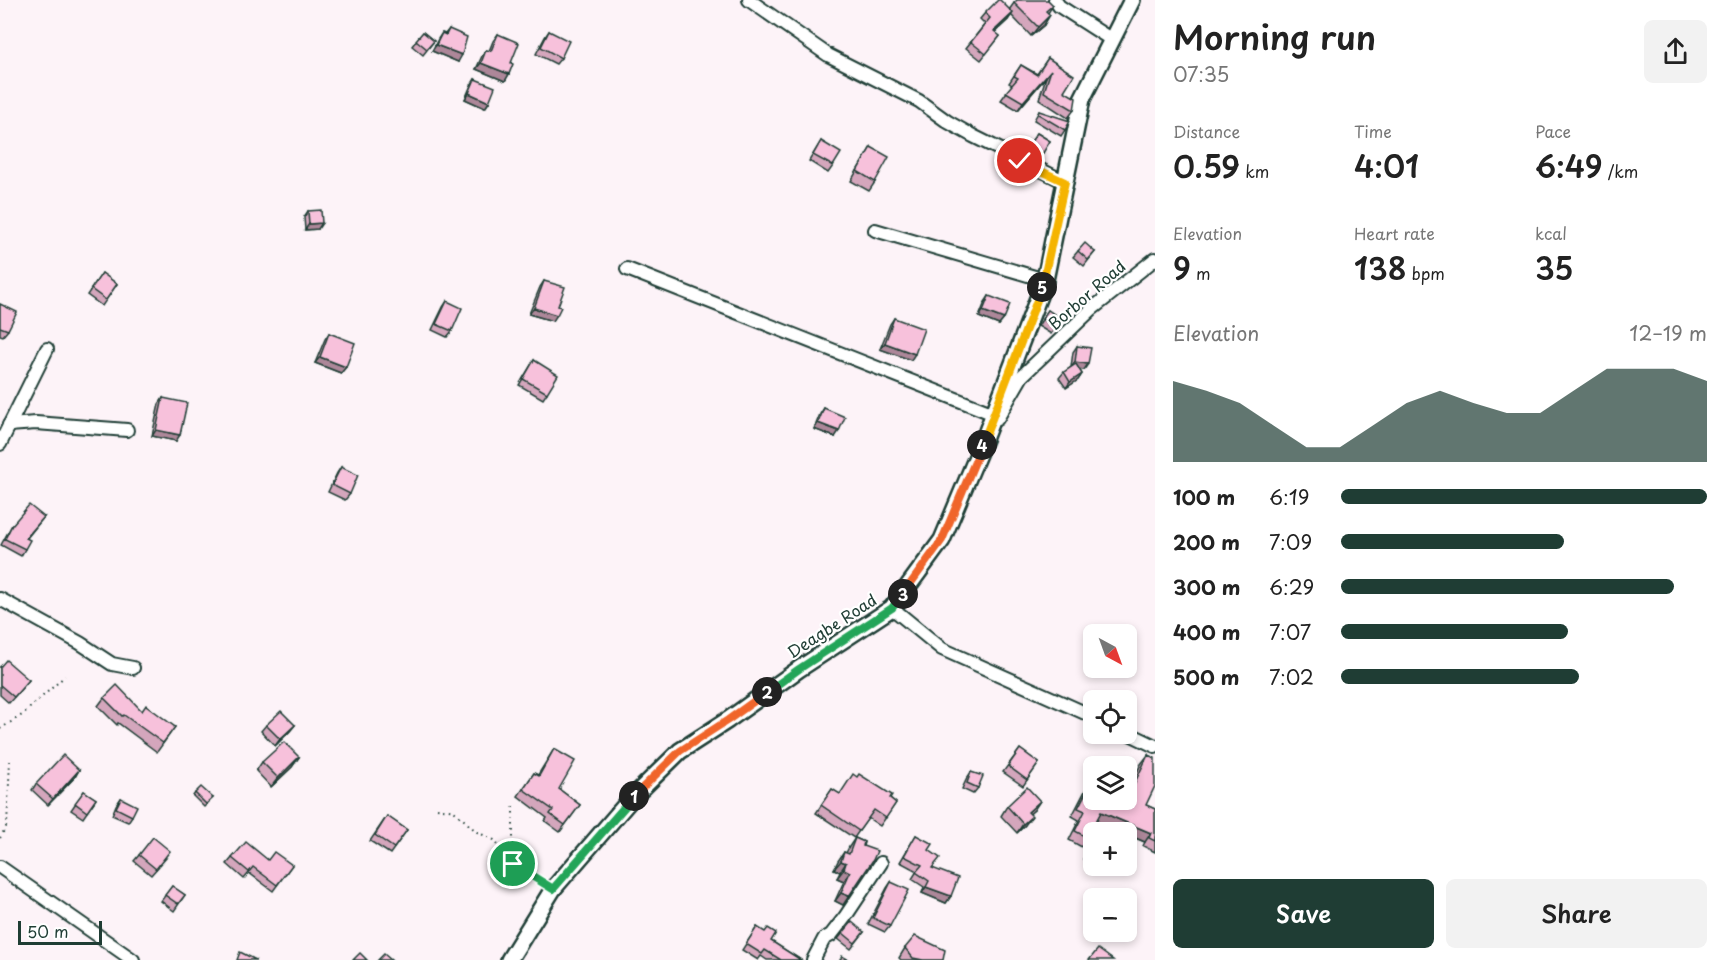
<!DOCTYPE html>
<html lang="en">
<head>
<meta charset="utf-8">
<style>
	:root { --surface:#fff; --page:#f2f2f2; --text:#222; --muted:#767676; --accent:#1f3d34 }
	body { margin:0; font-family:"Playpen Sans",sans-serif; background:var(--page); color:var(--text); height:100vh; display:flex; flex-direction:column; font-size:22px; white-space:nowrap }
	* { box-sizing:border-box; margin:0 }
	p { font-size:20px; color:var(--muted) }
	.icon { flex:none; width:33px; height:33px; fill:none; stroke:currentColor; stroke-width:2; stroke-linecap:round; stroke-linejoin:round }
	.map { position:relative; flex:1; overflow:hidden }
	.panel { display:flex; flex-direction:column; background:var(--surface); width:570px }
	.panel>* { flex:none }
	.needle { width:39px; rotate:139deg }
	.fabs { position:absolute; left:1083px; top:624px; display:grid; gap:12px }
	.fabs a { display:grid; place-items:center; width:54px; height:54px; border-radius:9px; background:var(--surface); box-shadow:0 3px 9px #0003; font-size:30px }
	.scale { position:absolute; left:18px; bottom:15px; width:84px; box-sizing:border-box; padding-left:6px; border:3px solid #1f3d34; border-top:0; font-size:16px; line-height:21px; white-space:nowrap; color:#1f3d34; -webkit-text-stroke:4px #fff; paint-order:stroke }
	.pin { position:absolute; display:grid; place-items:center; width:51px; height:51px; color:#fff; margin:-26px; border:3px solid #fff; border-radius:50%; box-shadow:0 2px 6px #0007 }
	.km { position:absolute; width:30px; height:30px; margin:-15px; border-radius:50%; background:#222; color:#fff; font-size:16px; line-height:30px; text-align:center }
	.round { display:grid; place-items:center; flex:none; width:63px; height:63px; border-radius:9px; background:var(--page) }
	.head { display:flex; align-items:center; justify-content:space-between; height:102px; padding:0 18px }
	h1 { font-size:33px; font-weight:600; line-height:45px }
	.metrics { display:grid; grid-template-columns:repeat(3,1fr); gap:9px; height:102px; padding:6px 18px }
	.metrics div { display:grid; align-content:center }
	.metrics b { font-size:30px; font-weight:600 }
	.metrics small { font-size:16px; font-weight:400 }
	.metrics p { font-size:16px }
	.chart { height:168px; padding:12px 18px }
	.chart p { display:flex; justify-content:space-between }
	.chart svg { width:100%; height:108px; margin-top:6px; fill:var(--accent); opacity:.7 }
	.cta { display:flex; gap:12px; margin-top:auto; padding:12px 18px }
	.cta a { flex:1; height:69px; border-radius:9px; background:var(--accent); color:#fff; font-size:24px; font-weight:600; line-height:69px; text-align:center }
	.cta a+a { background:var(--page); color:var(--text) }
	ul { padding:0 18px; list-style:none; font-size:20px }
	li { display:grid; grid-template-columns:96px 72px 1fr; align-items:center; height:45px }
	li i { height:15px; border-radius:8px; background:var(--accent) }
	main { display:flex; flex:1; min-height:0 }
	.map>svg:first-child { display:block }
</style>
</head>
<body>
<main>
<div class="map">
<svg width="1155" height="960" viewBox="0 0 1155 960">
	<rect width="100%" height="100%" fill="#fdf3f8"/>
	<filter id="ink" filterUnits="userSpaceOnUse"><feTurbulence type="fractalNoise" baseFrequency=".0167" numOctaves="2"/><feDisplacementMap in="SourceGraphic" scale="12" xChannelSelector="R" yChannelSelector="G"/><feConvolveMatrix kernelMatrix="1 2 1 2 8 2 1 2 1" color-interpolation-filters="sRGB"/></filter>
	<g filter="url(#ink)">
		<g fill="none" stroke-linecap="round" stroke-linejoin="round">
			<g stroke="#1f3d34" stroke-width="16">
				<g id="minor">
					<path d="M749,0L828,55L919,101L948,122L973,136L1065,182"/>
					<path d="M1055,0L1059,6L1112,40"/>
					<path d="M875,230L1045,280"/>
					<path d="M627,269L994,414"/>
					<path d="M997,419L1022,376L1092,309L1155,259"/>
					<path d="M9,425L36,423L127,430"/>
					<path d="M0,444L47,349"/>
					<path d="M0,599L80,643L112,664L133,668"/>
					<path d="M892,608L942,649L1094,717"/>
					<path d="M1126,732L1155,746"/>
					<path d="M0,867L133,960"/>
					<path d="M813,960L824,939L831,935L845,917L881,863"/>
				</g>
			</g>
			<g stroke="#1f3d34" stroke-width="20">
				<path id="tertiary" d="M509,960L553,889L630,800L680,751L728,720L799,669L892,608L942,540L981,447L1045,280L1082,99L1132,0"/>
			</g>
			<g stroke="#1f3d34" stroke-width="2" stroke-dasharray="1.5 4.5" stroke-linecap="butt">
				<path d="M0,729L22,715L65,676"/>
				<path d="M513,806V864"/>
				<path d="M437,808L454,811L477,832L494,840L513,864L543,883"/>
				<path d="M0,838L7,825L10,761"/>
			</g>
			<use href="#minor" stroke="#fff" stroke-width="12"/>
			<use href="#tertiary" stroke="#fff" stroke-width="15"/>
		</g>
		<g fill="#d4a6bc" stroke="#1f3d34" stroke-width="1.5">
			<path d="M1014,3L1053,5L1048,13L1044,25L1031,36L1011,15L1008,20L995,32L1000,36L981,60L966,48L985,24L980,19L985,13L1009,10Z"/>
			<path d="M449,29L458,62L432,51L438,39L442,33L445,34Z"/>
			<path d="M549,31L561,58L556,64L536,54L545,37Z"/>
			<path d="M423,32L434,41L423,55L412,46Z"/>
			<path d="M498,34L511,63L509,74L505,81L476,69L482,56L486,50L489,51L493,41Z"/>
			<path d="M1048,58L1074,110L1068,118L1039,99L1046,77L1018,110L1001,100L1012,85L1009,83L1021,65L1037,74Z"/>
			<path d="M475,79L489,102L485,108L465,99L471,85Z"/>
			<path d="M1039,111L1065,130L1061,136L1034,120Z"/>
			<path d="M1037,133L1050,141L1038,159L1024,152Z"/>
			<path d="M821,141L833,166L828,173L809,161Z"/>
			<path d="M871,147L875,182L869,191L851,181Z"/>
			<path d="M308,211L318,229L305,230L304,217Z"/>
			<path d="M1078,251L1095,252L1084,266L1073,257Z"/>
			<path d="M102,273L117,284L102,306L87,295Z"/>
			<path d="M544,281L558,306L553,321L529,314L540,287Z"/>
			<path d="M989,296L1004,319L999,325L979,317L985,302Z"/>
			<path d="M447,301L452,331L447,337L432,330L443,307Z"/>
			<path d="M0,304L8,330L3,336L0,335Z"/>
			<path d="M1048,310L1061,319L1051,334L1038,326Z"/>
			<path d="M894,318L911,360L880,349L890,324Z"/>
			<path d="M329,333L346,367L341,373L315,363L325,339Z"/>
			<path d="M1077,346L1084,370L1079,369L1082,374L1078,380L1066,388L1059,378L1064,372L1071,367L1073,352Z"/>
			<path d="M534,360L547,393L543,399L519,385Z"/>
			<path d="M163,398L176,441L152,436L159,404Z"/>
			<path d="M824,408L835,437L814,429L820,414Z"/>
			<path d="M341,467L350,494L345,500L328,492L337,473Z"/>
			<path d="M44,517L27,538L25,549L21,556L1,545L12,525Z"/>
			<path d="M0,667L29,680L9,703L0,695Z"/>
			<path d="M104,698L142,711L175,727L157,752L118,723L117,725L98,706Z"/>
			<path d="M266,725H295L290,731L275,746L261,731Z"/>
			<path d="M554,749L559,789L580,805L560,832L545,821L547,818L518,796L534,773L538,775Z"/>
			<path d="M1020,749L1039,763L1023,786L1003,772Z"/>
			<path d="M1148,755L1146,805L1155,809V852L1143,846L1145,842L1096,822L1092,829L1094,832V866H1099L1097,869L1083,859L1089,851L1069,840L1079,820L1072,816L1086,789L1092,781L1126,800V795L1141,764Z"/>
			<path d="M299,757L292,767L271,787L256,771L262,762Z"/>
			<path d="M79,770L75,777L48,805L32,790L36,784Z"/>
			<path d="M971,772L978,788L973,794L962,789L967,778Z"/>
			<path d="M832,789L839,794L890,798L896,803L880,826L868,818L854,838L816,813Z"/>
			<path d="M84,791L96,799L83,818L71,810Z"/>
			<path d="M195,793L213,798L204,807L193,796Z"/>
			<path d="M121,798L132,816L128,822L112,815L116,805Z"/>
			<path d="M1007,806L1034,810L1030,813L1025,825L1017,833L1001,816Z"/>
			<path d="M387,816L407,830L390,854L370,841Z"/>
			<path d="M916,835L929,850L933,868L951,896L946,903L922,893L924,887L912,879L917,871L900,862Z"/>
			<path d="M855,838L864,842L843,905L835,901L844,881L837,878L840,872L834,869L838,861L844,852L846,853L849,847Z"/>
			<path d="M139,855L166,858L151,875L134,861Z"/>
			<path d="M232,858L268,860L292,865L273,891L249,873L244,879L227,864Z"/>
			<path d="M891,882L890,926L885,932L868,924L887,888Z"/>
			<path d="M172,886L185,895L174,911L161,901Z"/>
			<path d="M757,927L771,941L801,960H767L761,956L758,960L742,950Z"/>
			<path d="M864,932L851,949L838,939L843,933Z"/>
			<path d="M905,948L943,960H901L899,958Z"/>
		</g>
		<g fill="#ad8799" stroke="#1f3d34" stroke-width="1.5">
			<path d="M1013,13L1008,20L990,37L994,31Z"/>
			<path d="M1050,15L1044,25L1031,36L1038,27Z"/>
			<path d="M436,45L462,55L458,62L432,51Z"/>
			<path d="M481,63L509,74L505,81L476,69Z"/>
			<path d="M1051,70L1046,77L1018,110L1023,102Z"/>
			<path d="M469,93L489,102L485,108L465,99Z"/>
			<path d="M322,223L318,229L305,230L309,224Z"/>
			<path d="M534,308L557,315L553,321L529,314Z"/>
			<path d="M983,311L1004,319L999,325L979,317Z"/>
			<path d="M885,343L915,354L911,360L880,349Z"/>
			<path d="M320,357L346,367L341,373L315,363Z"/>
			<path d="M1075,362L1088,364L1084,370L1071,368Z"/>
			<path d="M1082,374L1078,380L1066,388L1070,382Z"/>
			<path d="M818,423L839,431L835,437L814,429Z"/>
			<path d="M156,430L180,435L176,441L152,436Z"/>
			<path d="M295,725L290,731L275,746L280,739Z"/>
			<path d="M299,757L292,767L271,787L278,778Z"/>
			<path d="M79,770L75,777L48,805L53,799Z"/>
			<path d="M1040,801L1034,810L1022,821L1028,812Z"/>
			<path d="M1101,812L1151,833L1145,842L1126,834V832H1122L1095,821Z"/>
			<path d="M1032,816L1025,825L1017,833L1023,824Z"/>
			<path d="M841,861L846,863L840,872L834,869Z"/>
			<path d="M844,869L850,872L844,881L837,878Z"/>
			<path d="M926,887L951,896L946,903L922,893Z"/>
			<path d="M841,893L849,896L843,905L835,901Z"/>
		</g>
		<g fill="#f7c1db" stroke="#1f3d34" stroke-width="1.5">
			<path d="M998,0H1000L1013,13L994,31L1000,36L986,54L971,42L990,18L985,13Z"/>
			<path d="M1017,0H1048L1053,5L1046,11L1050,15L1038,27L1014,3Z"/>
			<path d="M449,29L467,37L462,55L436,45L442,33L446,35Z"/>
			<path d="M549,31L569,41L561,58L541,47Z"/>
			<path d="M423,32L434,41L427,49L416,40Z"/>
			<path d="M498,34L519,43L511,63L513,64L509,74L481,63L486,50L491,51Z"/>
			<path d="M1048,58L1074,75L1064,91L1076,98L1074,110L1044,92L1051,70L1023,102L1006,92L1018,78L1014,76L1021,65L1037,75Z"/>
			<path d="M475,79L495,87L489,102L469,93Z"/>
			<path d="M1039,111L1070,121L1065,130L1038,114Z"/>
			<path d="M1037,133L1050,141L1043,153L1028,146Z"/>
			<path d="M821,141L841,153L833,166L813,155Z"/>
			<path d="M871,147L889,157L875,182L857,171Z"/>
			<path d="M321,210L322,223L309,224L308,211Z"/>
			<path d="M1085,243L1095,252L1088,260L1078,251Z"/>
			<path d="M102,273L117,284L106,300L91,289Z"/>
			<path d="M544,281L565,287L558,306L561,307L557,315L534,308Z"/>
			<path d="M989,296L1010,304L1004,319L983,311Z"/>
			<path d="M447,301L462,308L452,331L436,324Z"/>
			<path d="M0,304L17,312L8,330L0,327Z"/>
			<path d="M1048,310L1061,319L1056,327L1042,319Z"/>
			<path d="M894,318L924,329L915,354L885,343Z"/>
			<path d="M329,333L355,343L346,367L320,357Z"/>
			<path d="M1077,346L1091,348L1088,364L1075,362Z"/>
			<path d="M534,360L558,375L547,393L523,379Z"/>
			<path d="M1076,364L1082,374L1070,382L1064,372Z"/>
			<path d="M163,398L187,403L180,435L156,430Z"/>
			<path d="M824,408L845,417L839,431L818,423Z"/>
			<path d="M341,467L358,475L350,494L332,485Z"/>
			<path d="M29,505L44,517L26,538L30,540L25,549L5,539L12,525Z"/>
			<path d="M6,660L29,680L14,697L0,685V667Z"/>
			<path d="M117,685L142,711L146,705L175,727L163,743L124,715L122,716L104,698Z"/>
			<path d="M281,711L295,725L280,739L266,725Z"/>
			<path d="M284,742L299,757L278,778L262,762Z"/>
			<path d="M554,749L575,761L559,789L580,805L565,825L550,814L553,810L523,789L534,773L539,776Z"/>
			<path d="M1020,749L1039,763L1027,780L1008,766Z"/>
			<path d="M63,755L79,770L53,799L36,784Z"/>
			<path d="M1148,755L1155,758V786L1146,805L1155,809V841L1149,838L1151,833L1101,812L1092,829L1097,832H1094V841L1075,831L1085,811L1078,808L1092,781H1094V800H1126V797H1128Z"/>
			<path d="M971,772L983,776L978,788L967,783Z"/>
			<path d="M853,774L857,777L859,774L892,795L890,798L896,803L886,818L874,810L859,831L821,805L832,789L840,794Z"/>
			<path d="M201,787L213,798L206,804L195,793Z"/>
			<path d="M1027,787L1040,801L1028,812L1032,816L1023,824L1007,806Z"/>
			<path d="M84,791L96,799L87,812L75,803Z"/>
			<path d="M121,798L137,806L132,816L116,808Z"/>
			<path d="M387,816L407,830L394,848L375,835Z"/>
			<path d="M916,835L933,844L929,850L940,858L932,868L958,878L951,896L926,887L929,881L916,872L922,865L904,856Z"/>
			<path d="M153,837L170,851L156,869L139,855Z"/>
			<path d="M855,838L864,842L863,846L877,851L873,860L849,896L841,893L850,872L844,869L846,863L841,861L844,852L849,854Z"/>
			<path d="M246,842L268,860L274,852L292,865L277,885L253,867L249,872L232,858Z"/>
			<path d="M1094,844V853L1089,850Z"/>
			<path d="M891,882L909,890L890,926L873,918Z"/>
			<path d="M172,886L185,895L178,904L165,895Z"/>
			<path d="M852,922L864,932L855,943L843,933Z"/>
			<path d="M757,927L765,932L768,928L776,933L771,941L801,960H781L765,950L762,954L746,944Z"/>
			<path d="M915,936L945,950L943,960H923L913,958L905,948Z"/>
			<path d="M1098,949L1113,960H1089Z"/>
			<path d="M240,952L256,960H237Z"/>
			<path d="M360,953L367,960H353Z"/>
			<path d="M384,954L391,960H378Z"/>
			<path d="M842,956L849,960H840Z"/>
		</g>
	</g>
	<g fill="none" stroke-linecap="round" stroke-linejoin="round" filter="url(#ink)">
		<g stroke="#fff" stroke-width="12">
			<path id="split-1" d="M513,864L553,889L634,796"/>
		</g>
		<g stroke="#fff" stroke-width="12">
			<path id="split-2" d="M634,796L680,751L728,720L767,692"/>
		</g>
		<g stroke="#fff" stroke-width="12">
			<path id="split-3" d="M767,692L799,669L892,608L903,594"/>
		</g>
		<g stroke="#fff" stroke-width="12">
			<path id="split-4" d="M903,594L942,540L982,445"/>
		</g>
		<g stroke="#fff" stroke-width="12">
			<path id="split-5" d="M982,445L1042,287"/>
		</g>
		<g stroke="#fff" stroke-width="12">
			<path id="split-6" d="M1020,161L1065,182L1042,287"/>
		</g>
		<use href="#split-1" stroke="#22a559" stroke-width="8"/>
		<use href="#split-2" stroke="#f0652b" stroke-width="8"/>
		<use href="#split-3" stroke="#22a559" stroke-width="8"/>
		<use href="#split-4" stroke="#f0652b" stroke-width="8"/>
		<use href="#split-5" stroke="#f5b400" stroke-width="8"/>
		<use href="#split-6" stroke="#f5b400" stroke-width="8"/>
	</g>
	<g text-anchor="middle" stroke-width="4.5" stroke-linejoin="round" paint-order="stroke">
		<g font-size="16" fill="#1f3d34" stroke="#fff">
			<text transform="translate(1087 295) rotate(-41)" y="6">Borbor Road</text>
			<text transform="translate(832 626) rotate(-33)" y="6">Deagbe Road</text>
		</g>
	</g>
</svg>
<div class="fabs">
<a><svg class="needle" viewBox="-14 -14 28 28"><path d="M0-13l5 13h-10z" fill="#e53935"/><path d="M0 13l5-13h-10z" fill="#767676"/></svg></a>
<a><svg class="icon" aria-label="locate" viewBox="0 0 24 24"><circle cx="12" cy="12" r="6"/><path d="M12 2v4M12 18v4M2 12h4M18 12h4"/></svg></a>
<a><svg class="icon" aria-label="layers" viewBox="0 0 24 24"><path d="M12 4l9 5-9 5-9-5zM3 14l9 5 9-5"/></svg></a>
<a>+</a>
<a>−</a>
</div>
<div class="scale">50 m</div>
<div class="pin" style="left:513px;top:864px;background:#1e9e55"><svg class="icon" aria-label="arrive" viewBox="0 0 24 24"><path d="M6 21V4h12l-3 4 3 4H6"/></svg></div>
<div class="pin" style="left:1020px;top:161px;background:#d93025"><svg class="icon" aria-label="check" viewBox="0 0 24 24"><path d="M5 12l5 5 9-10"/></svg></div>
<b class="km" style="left:634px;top:796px">1</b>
<b class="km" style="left:767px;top:692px">2</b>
<b class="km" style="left:903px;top:594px">3</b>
<b class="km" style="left:982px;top:445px">4</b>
<b class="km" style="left:1042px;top:287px">5</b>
</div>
<section class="panel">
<div class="head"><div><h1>Morning run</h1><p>07:35</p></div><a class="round"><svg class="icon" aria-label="share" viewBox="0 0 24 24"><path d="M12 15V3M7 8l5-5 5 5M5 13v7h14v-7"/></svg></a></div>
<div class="metrics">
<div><p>Distance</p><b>0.59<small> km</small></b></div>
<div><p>Time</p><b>4:01</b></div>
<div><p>Pace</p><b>6:49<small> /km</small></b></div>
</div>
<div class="metrics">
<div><p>Elevation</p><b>9<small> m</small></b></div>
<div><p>Heart rate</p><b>138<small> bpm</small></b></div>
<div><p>kcal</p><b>35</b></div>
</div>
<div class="chart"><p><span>Elevation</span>12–19 m</p>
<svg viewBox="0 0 160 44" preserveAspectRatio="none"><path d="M0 44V11L10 15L20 20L30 29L40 38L50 38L60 29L70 20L80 15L90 20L100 24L110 24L120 15L130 6L140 6L150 6L160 11V44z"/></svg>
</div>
<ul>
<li><b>100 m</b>6:19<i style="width:100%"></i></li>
<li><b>200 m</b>7:09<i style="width:61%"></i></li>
<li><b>300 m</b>6:29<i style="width:91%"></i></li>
<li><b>400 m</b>7:07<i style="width:62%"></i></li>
<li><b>500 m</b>7:02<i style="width:65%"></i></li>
</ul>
<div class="cta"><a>Save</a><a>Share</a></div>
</section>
</main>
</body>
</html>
